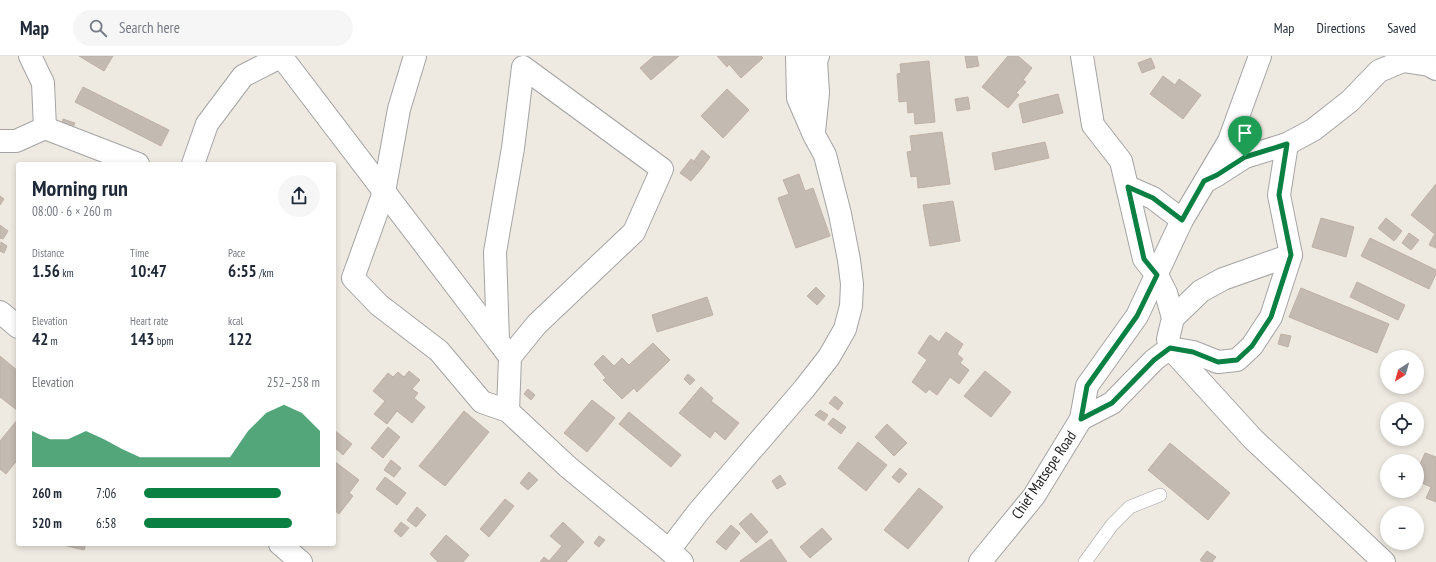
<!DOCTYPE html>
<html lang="en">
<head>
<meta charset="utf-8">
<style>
	:root { --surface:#fff; --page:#f6f6f7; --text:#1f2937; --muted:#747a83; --line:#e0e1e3; --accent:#0b8043 }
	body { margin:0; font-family:"PT Sans Narrow",sans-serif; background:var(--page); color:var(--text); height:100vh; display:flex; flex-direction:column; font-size:15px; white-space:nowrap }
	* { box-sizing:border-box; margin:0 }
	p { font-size:13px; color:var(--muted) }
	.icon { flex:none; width:22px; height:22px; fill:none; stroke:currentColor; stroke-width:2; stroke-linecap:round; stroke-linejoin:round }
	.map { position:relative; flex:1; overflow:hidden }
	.side { position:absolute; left:16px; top:106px; width:320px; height:384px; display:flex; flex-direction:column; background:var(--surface); border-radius:4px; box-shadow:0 2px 6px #0003 }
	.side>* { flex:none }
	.needle { width:26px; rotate:217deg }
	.buttons { position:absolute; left:1380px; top:294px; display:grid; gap:8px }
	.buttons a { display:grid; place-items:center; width:44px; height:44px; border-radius:50%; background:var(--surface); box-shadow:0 2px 6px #0003; font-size:20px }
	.pin { position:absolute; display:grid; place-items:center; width:34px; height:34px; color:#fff; margin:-41px -17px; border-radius:50% 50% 50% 0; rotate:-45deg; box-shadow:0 0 4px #0007 }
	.pin .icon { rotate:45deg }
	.round { display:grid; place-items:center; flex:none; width:42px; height:42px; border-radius:21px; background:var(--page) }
	.headline { display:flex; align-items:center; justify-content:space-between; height:68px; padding:0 16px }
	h1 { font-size:22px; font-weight:600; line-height:30px }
	.stats { display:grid; grid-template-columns:repeat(3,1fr); gap:6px; height:68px; padding:4px 16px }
	.stats div { display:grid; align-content:center }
	.stats b { font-size:17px; font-weight:600 }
	.stats small { font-size:11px; font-weight:400 }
	.stats p { font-size:11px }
	.chart { height:112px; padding:8px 16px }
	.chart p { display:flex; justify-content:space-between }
	.chart svg { width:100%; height:72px; margin-top:4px; fill:var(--accent); opacity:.7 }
	ul { padding:0 16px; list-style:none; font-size:13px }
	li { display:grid; grid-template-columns:64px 48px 1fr; align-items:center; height:30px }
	li i { height:10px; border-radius:5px; background:var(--accent) }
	header { display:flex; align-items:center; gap:24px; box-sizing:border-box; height:56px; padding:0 20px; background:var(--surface); border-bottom:1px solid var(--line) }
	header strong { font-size:19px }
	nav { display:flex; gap:22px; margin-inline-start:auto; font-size:14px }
	.search { width:280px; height:36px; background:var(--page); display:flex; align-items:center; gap:10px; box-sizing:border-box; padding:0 14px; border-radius:22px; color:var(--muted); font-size:15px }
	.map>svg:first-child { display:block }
</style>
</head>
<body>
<header>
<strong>Map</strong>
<div class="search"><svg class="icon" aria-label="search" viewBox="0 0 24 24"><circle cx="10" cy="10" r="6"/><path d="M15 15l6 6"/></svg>Search here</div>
<nav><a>Map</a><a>Directions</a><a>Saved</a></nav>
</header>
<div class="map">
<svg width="1436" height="506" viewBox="0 0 1436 506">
	<rect width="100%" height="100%" fill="#eeeae2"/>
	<g fill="#c3bab2" stroke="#c0b1a5">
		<path d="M79,0H113L104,15Z"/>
		<path d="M654,0H679L651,24L640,12Z"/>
		<path d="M717,0H761L763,2L741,22L729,8L727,11Z"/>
		<path d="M965,0H977L979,10L967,12Z"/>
		<path d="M1008,0H1018L1032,12L1023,24L1026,26L1016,37L1019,39L1008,52L982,31Z"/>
		<path d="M1151,2L1155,12L1142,17L1138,7Z"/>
		<path d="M929,5L935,66L915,68L914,56L908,57L907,45L899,46L897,18L901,17L900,8Z"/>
		<path d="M1163,20L1175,29L1179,23L1201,39L1183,63L1150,38Z"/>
		<path d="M83,31L169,74L161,90L75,46Z"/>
		<path d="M727,33L749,54L723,82L701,60Z"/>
		<path d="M1058,38L1063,57L1023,67L1019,48Z"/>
		<path d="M968,41L970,53L957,55L955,43Z"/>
		<path d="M63,63L75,67L71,76L60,72Z"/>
		<path d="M942,76L950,128L918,132L917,120L911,121L907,96L912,95L910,80Z"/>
		<path d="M1045,86L1049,102L995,114L992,97Z"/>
		<path d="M702,94L710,101L702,112L694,105Z"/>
		<path d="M691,103L702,112L691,125L680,117Z"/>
		<path d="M799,118L805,135L813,132L830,180L796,192L778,142L789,138L783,124Z"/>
		<path d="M1436,128V179L1411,159Z"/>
		<path d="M0,140L4,143L0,149Z"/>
		<path d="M953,145L960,185L930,190L923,149Z"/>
		<path d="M1321,162L1354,171L1346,201L1312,191Z"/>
		<path d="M1386,162L1402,175L1394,185L1378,172Z"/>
		<path d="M0,169L8,175L3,183L0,182Z"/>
		<path d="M1409,177L1419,184L1411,194L1402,187Z"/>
		<path d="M1434,179L1436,180V192L1429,189Z"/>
		<path d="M1370,182L1436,214V218L1429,233L1361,200Z"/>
		<path d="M1,186L7,190L4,197L0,195Z"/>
		<path d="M1357,226L1405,249L1398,264L1350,241Z"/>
		<path d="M816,231L825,240L817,249L807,240Z"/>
		<path d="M1301,232L1389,268L1377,297L1289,261Z"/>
		<path d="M707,241L713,259L657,276L652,259Z"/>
		<path d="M946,276L963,288L957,298L963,303L960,307L969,314L959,328L950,321L937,339L929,333L926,337L912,326L927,304L918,297L930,279L939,286Z"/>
		<path d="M1281,278L1291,280L1288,291L1278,288Z"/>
		<path d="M653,287L670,304L637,336L634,332L622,343L603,324L606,322L594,308L603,299L614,310L622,302L629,309Z"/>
		<path d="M0,300L18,315V355L0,341Z"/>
		<path d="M409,315L420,324L412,333L418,337L414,342L425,351L412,367L397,355L387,368L374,358L385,345L373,335L388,317L393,321L398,316L404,321Z"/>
		<path d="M985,315L1011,336L991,361L964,340Z"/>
		<path d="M688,318L695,324L690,329L684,323Z"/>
		<path d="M701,331L713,342L711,345L739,367L725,384L715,375L710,382L679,357Z"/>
		<path d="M528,333L535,339L531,344L524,338Z"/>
		<path d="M835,340L843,347L838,354L829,347Z"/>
		<path d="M592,344L615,362L587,396L564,377Z"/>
		<path d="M820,354L828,359L824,365L815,359Z"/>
		<path d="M464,355L489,376L445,430L419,410Z"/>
		<path d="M629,356L681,399L671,411L619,368Z"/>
		<path d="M833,362L846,371L841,378L828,368Z"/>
		<path d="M18,363V403L6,418L0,413V385Z"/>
		<path d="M887,368L907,387L894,400L875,381Z"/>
		<path d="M388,371L400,381L383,402L371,392Z"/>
		<path d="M334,374L352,388L343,399L334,391Z"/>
		<path d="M858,386L887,409L866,435L838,412Z"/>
		<path d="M1170,387L1230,437L1208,464L1148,414Z"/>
		<path d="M1425,397L1436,401V446L1426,442L1431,431L1417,425V415Z"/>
		<path d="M391,404L401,412L394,421L384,414Z"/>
		<path d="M334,405L359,424L349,437L353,440L339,458L334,454Z"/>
		<path d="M900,412L907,418L899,427L892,421Z"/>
		<path d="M529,416L538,424L528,434L520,427Z"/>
		<path d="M780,419L786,428L777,433L772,425Z"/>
		<path d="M385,421L406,437L397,449L376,433Z"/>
		<path d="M919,432L943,451L908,493L884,474Z"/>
		<path d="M505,443L514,450L489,481L480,473Z"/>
		<path d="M417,451L426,459L416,471L407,464Z"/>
		<path d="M751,457L768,476L756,487L739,468Z"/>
		<path d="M401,466L409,472L401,481L394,475Z"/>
		<path d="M563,466L584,486L566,506H540L544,501L549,505L562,490L550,480Z"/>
		<path d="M731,469L740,477L726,494L716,486Z"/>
		<path d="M822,472L832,483L810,502L800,491Z"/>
		<path d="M446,479L469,499L463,506H438L430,498Z"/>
		<path d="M599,480L605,484L599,491L594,487Z"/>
		<path d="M771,483L787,506H741L740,505Z"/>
		<path d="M59,488H86L84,494Z"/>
		<path d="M1207,495L1216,501L1212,506H1203L1200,504Z"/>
	</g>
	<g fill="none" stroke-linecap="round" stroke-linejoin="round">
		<g stroke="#a4a4a4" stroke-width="14">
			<path id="lane" d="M1085,506L1112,469L1130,451L1160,439"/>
		</g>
		<g stroke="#a4a4a4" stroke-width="24">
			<g id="street">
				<path d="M30,0L43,27L45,72"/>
				<path d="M281,0L498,285"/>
				<path d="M415,0L399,53L384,136L353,222L379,249L439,295L482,346L508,355L568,411L669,494L682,506"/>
				<path d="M1082,0L1093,69L1121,105L1144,203L1157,219L1166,237L1173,262L1168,283L1170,292L1193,296L1218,306L1237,304L1252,290L1271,261L1291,199L1279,139L1287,88"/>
				<path d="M814,76L818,37L816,5L818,0"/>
				<path d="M0,85H16L45,72L138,108"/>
				<path d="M193,108L207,68L243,20L282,0"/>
				<path d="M1206,125L1217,119L1245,101L1287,88L1313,74L1350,45L1379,15L1403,5L1429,9L1436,13"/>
				<path d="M1128,131L1153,142L1182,164"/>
				<path d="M0,256L18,271"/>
				<path d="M1173,262L1201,235L1223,223L1291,199"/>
				<path d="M508,355L510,301L537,268L634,176L662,113L523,11L513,92L495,196L498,285L510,301"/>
				<path d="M1081,363L1112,347L1154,304L1170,292L1253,383L1384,506"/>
				<path d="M280,488L301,506"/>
				<path d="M669,494L699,455L804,333L829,301L845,273L851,250L852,228L849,204L840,158L825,99L814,79L798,42L797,0"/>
				<path d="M980,506L1034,440L1081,363L1087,330L1137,260L1182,164L1229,85L1260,0"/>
			</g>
		</g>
		<use href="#lane" stroke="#fff" stroke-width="13"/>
		<use href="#street" stroke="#fff" stroke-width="22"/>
	</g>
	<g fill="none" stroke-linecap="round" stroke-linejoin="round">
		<g stroke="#fff" stroke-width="8">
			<path id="route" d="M1287,88L1279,139L1291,199L1271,261L1252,290L1237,304L1218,306L1193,296L1170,292L1154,304L1112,347L1081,363L1087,330L1137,260L1157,219L1144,203L1128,131L1153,142L1182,164L1204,125L1217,119L1245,101Z"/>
		</g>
		<use href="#route" stroke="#0b8043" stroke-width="5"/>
	</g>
	<g text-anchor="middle" stroke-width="3.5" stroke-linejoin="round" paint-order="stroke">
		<g font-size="15" fill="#1d1d1d" stroke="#fff">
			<text transform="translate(1044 419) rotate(-56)" y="5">Chief Matsepe Road</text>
		</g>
	</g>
</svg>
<div class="buttons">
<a><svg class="needle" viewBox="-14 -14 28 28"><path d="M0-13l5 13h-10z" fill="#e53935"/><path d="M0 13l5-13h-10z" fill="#747a83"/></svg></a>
<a><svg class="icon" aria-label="locate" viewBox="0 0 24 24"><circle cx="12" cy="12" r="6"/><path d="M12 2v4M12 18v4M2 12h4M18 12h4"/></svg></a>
<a>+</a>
<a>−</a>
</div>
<div class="pin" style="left:1245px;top:101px;background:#1e9e55"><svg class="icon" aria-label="arrive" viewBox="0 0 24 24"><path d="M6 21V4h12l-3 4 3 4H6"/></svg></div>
<section class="side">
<div class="headline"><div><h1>Morning run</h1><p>08:00 · 6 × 260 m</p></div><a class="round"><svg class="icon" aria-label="share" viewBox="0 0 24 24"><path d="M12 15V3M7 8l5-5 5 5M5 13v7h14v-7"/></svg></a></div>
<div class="stats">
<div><p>Distance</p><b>1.56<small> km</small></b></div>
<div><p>Time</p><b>10:47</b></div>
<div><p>Pace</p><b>6:55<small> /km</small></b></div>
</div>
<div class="stats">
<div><p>Elevation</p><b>42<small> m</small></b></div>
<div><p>Heart rate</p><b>143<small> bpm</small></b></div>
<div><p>kcal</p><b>122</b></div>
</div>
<div class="chart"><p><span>Elevation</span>252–258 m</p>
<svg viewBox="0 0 160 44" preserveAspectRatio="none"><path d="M0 44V22L10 27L20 27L30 22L40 27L50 33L60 38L70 38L80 38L90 38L100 38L110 38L120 22L130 11L140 6L150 11L160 22V44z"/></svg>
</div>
<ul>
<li><b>260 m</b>7:06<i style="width:78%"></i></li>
<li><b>520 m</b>6:58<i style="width:84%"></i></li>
</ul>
</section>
</div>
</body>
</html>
